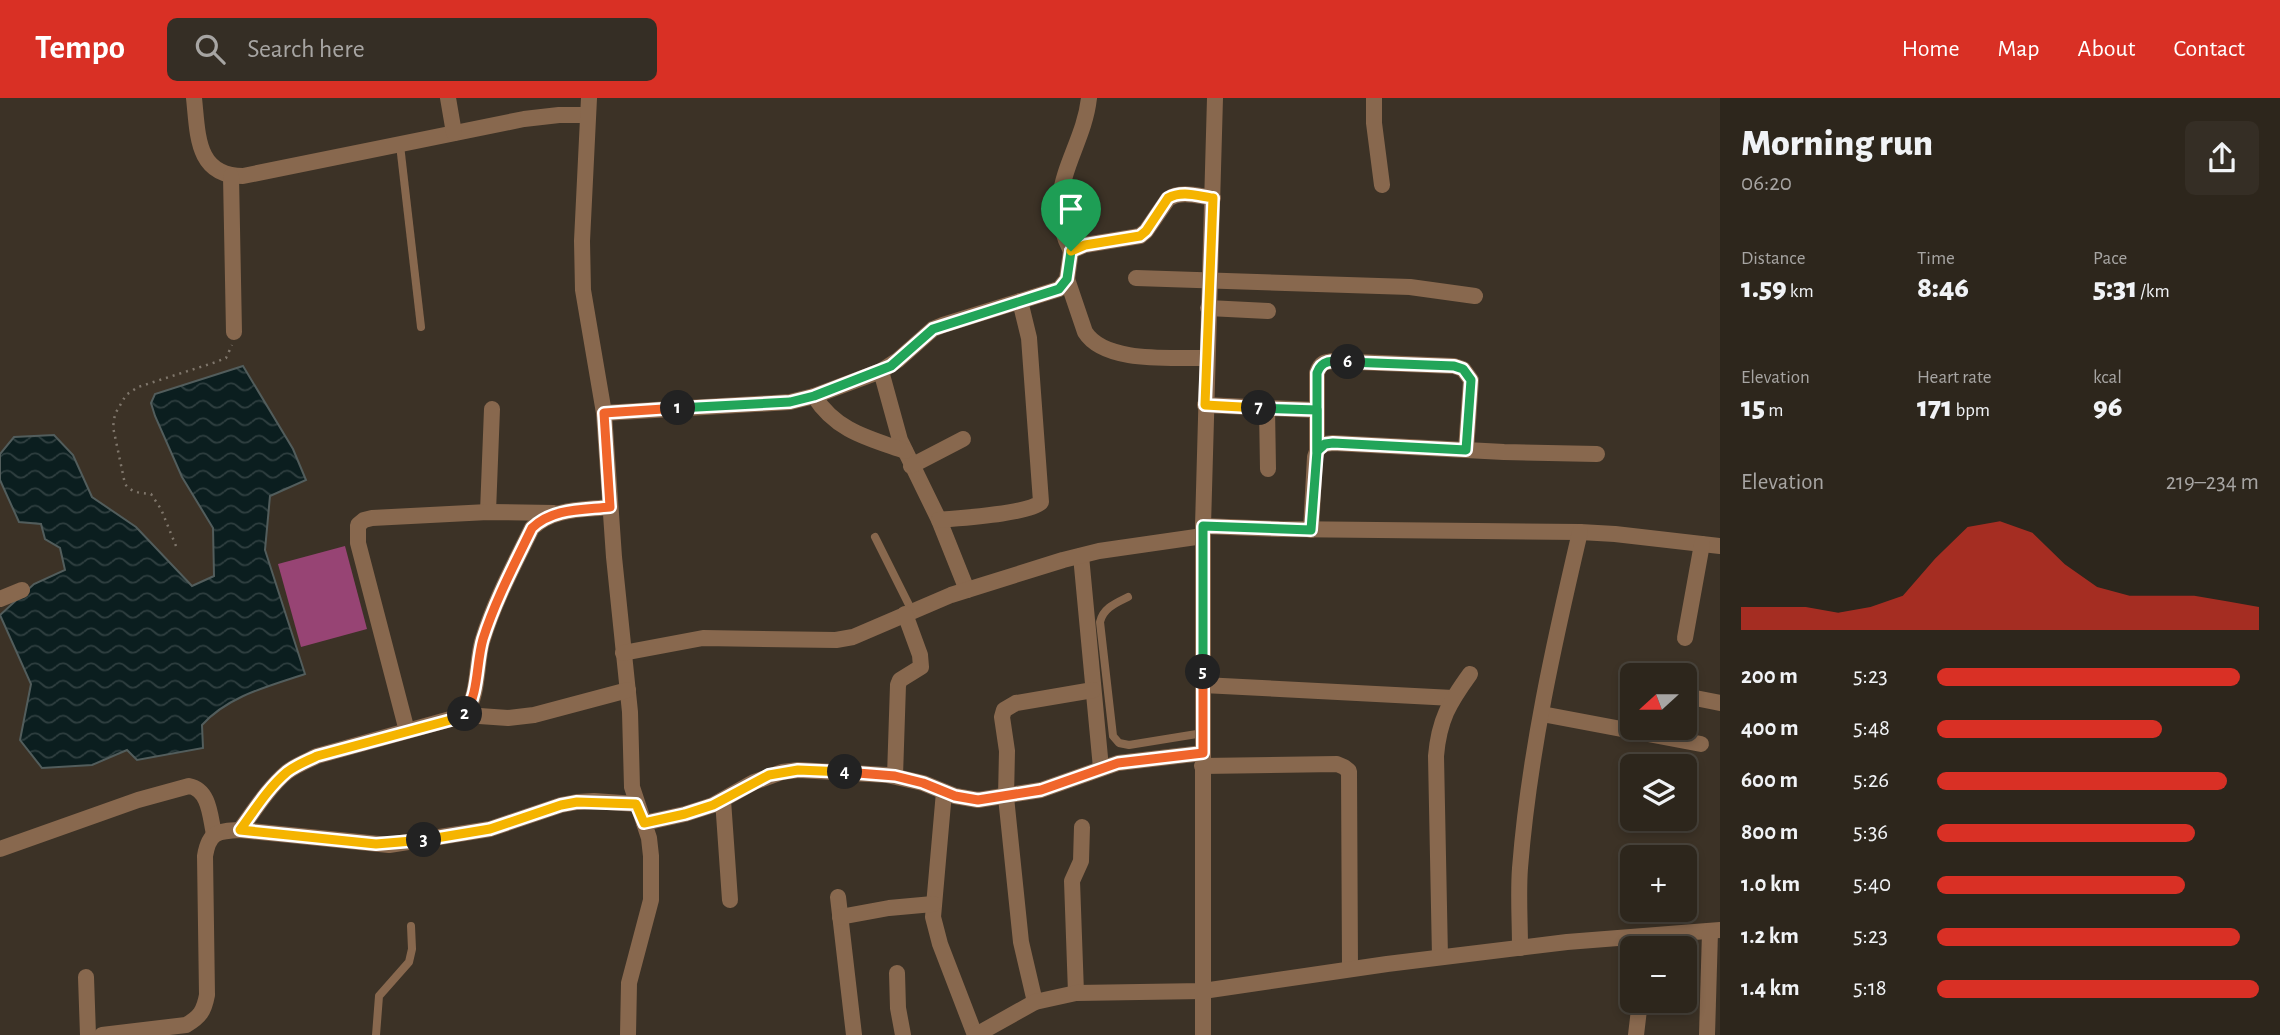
<!DOCTYPE html>
<html lang="en">
<head>
<meta charset="utf-8">
<style>
	:root { --surface:#2d261c; --page:#352e25; --text:#f1f3f6; --muted:#a7a5a3; --line:#48433b; --accent:#d93025 }
	body { margin:0; font-family:"Alegreya Sans",sans-serif; background:var(--page); color:var(--text); height:100vh; display:flex; flex-direction:column; font-size:26px; white-space:nowrap }
	* { box-sizing:border-box; margin:0 }
	p { font-size:23px; color:var(--muted) }
	.icon { flex:none; width:38px; height:38px; fill:none; stroke:currentColor; stroke-width:2; stroke-linecap:round; stroke-linejoin:round }
	.map { position:relative; flex:1; overflow:hidden }
	.details { display:flex; flex-direction:column; background:var(--surface); width:560px }
	.details>* { flex:none }
	.needle { width:46px; rotate:249deg }
	.buttons { position:absolute; left:1620px; top:565px; display:grid; gap:14px }
	.buttons a { display:grid; place-items:center; width:77px; height:77px; border-radius:10px; background:var(--surface); box-shadow:0 4px 10px #0003,0 0 0 2px var(--line); font-size:35px }
	.pin { position:absolute; display:grid; place-items:center; width:60px; height:60px; color:#fff; margin:-72px -30px; border-radius:50% 50% 50% 0; rotate:-45deg; box-shadow:0 0 7px #0007 }
	.pin .icon { rotate:45deg }
	.km { position:absolute; width:35px; height:35px; margin:-18px; border-radius:50%; background:#222; color:#fff; font-size:19px; line-height:35px; text-align:center }
	.round { display:grid; place-items:center; flex:none; width:74px; height:74px; border-radius:10px; background:var(--page) }
	.summary { display:flex; align-items:center; justify-content:space-between; height:119px; padding:0 21px }
	h1 { font-size:38px; font-weight:800; line-height:52px }
	.stats { display:grid; grid-template-columns:repeat(3,1fr); gap:10px; height:119px; padding:7px 21px }
	.stats div { display:grid; align-content:center }
	.stats b { font-size:30px; font-weight:800 }
	.stats small { font-size:19px; font-weight:400 }
	.stats p { font-size:19px }
	.chart { height:196px; padding:14px 21px }
	.chart p { display:flex; justify-content:space-between }
	.chart svg { width:100%; height:126px; margin-top:7px; fill:var(--accent); opacity:.7 }
	ul { padding:0 21px; list-style:none; font-size:23px }
	li { display:grid; grid-template-columns:112px 84px 1fr; align-items:center; height:52px }
	li i { height:18px; border-radius:9px; background:var(--accent) }
	header { display:flex; align-items:center; gap:42px; box-sizing:border-box; height:98px; padding:0 35px; background:var(--accent); color:#fff }
	header strong { font-size:33px }
	nav { display:flex; gap:38px; margin-inline-start:auto; font-size:24px }
	.search { width:490px; height:63px; background:var(--page); display:flex; align-items:center; gap:18px; box-sizing:border-box; padding:0 24px; border-radius:10px; color:var(--muted); font-size:26px }
	main { display:flex; flex:1; min-height:0 }
	.map>svg:first-child { display:block }
</style>
</head>
<body>
<header>
<strong>Tempo</strong>
<div class="search"><svg class="icon" aria-label="search" viewBox="0 0 24 24"><circle cx="10" cy="10" r="6"/><path d="M15 15l6 6"/></svg>Search here</div>
<nav><a>Home</a><a>Map</a><a>About</a><a>Contact</a></nav>
</header>
<main>
<div class="map">
<svg width="1720" height="937" viewBox="0 0 1720 937">
	<defs>
		<pattern id="water-waves" width="16" height="10" patternUnits="userSpaceOnUse" patternTransform="scale(1.75)"><rect width="16" height="10" fill="#0b1e1f"/><path d="M0 5q4-4 8 0t8 0" fill="none" stroke="#2f3f40"/></pattern>
	</defs>
	<rect width="100%" height="100%" fill="#3c3226"/>
	<path fill="url(#water-waves)" stroke="#525d5c" stroke-width="2" d="M243,268L293,351L306,382L270,398L265,452L305,576C269,588 228,598 202,627L203,650L137,662L127,652L92,667L42,670L20,642L31,586L0,517L34,486L65,472L60,450L45,441L41,426L19,424L0,382V356L14,339L54,337L73,357L92,399L136,429L192,488L214,478L213,430L182,379L155,318L151,305L155,296Z"/>
	<path fill="#974474" d="M345,448L367,531L301,549L278,466Z"/>
	<g fill="none" stroke-linecap="round" stroke-linejoin="round">
		<path stroke="#7f766b" stroke-width="2.5" stroke-dasharray="2 5" stroke-linecap="butt" d="M176,448L161,411L151,396C140,395 132,395 125,386L113,329L115,316L126,297L138,289L216,264L226,260L232,247"/>
		<g stroke="#88684e" stroke-width="8">
			<path d="M400,47L421,229"/>
			<path d="M875,439L912,513"/>
			<path d="M1128,499C1116,505 1103,510 1100,524L1113,638L1119,645L1129,647L1203,635"/>
			<path d="M376,937L379,898L409,864L412,851L411,828"/>
		</g>
		<g stroke="#88684e" stroke-width="16">
			<path d="M194,0C198,37 196,78 243,78L524,21L559,17H588"/>
			<path d="M448,0L454,35"/>
			<path d="M589,0L582,143L583,192L604,315L614,459L630,614L632,689L649,740L651,758V802L629,885L628,937"/>
			<path d="M1374,0V25L1382,87"/>
			<path d="M231,78L234,234"/>
			<path d="M1071,153C1039,93 1083,55 1089,0"/>
			<path d="M1136,180L1410,189L1475,198"/>
			<path d="M1067,181L1085,234C1105,266 1173,259 1206,260"/>
			<path d="M1208,210L1268,213"/>
			<path d="M881,273L900,342L939,422L967,492"/>
			<path d="M814,298C836,333 868,340 905,353"/>
			<path d="M1205,307L1317,312"/>
			<path d="M1267,310L1268,371"/>
			<path d="M604,315L790,304L814,298L881,273L898,262L933,231L943,227L1059,191L1067,181L1071,153L1085,147L1140,138L1146,133L1168,101C1181,92 1198,98 1213,100"/>
			<path d="M1317,353V275C1320,265 1324,264 1333,263L1454,268L1463,271L1471,282L1466,352"/>
			<path d="M911,368L963,341"/>
			<path d="M488,414L492,311"/>
			<path d="M939,422C960,420 1029,416 1041,404L1029,240L1020,203"/>
			<path d="M1203,428L1279,431L1580,434L1615,436L1720,448"/>
			<path d="M1311,432L1315,359L1318,350L1325,346L1333,345L1504,354L1597,356"/>
			<path d="M1081,458L1101,670"/>
			<path d="M0,501L22,492"/>
			<path d="M1685,540L1702,446"/>
			<path d="M623,555L703,540L836,542L853,539L951,497L1063,462L1099,453L1203,438"/>
			<path d="M1203,587L1453,600"/>
			<path d="M1685,598L1720,605"/>
			<path d="M1542,616L1701,646"/>
			<path d="M465,617L508,620L534,617L628,592"/>
			<path d="M407,633L358,445V427L364,422L372,420L488,414L554,415"/>
			<path d="M1202,668L1337,666L1344,669L1349,673L1350,871"/>
			<path d="M895,678L898,587L900,582L921,569L920,557L905,516"/>
			<path d="M944,694L933,819L940,846L975,937"/>
			<path d="M723,702L730,802"/>
			<path d="M644,725L685,716L713,707L754,684L782,674L798,672L887,677L923,685L955,698L978,702L1041,692L1118,665L1203,655"/>
			<path d="M240,732C254,713 268,690 287,674C296,667 307,663 317,658L465,617C479,596 476,567 482,544C494,504 514,467 532,430C553,410 582,412 610,409"/>
			<path d="M0,751L138,702L189,688C210,692 210,719 214,736"/>
			<path d="M838,799L854,937"/>
			<path d="M840,819L889,810L933,806"/>
			<path d="M1520,850C1520,823 1518,796 1520,770C1529,656 1554,545 1580,434"/>
			<path d="M1440,859L1436,658C1439,622 1449,605 1470,576"/>
			<path d="M897,875L898,910L903,937"/>
			<path d="M86,879L88,937"/>
			<path d="M1076,895L1072,783L1081,763L1082,729"/>
			<path d="M1035,904L1021,844L1006,699L1007,653L1002,619L1004,612L1016,605L1093,592"/>
			<path d="M102,937L186,927C200,919 204,913 207,897L205,758C209,734 217,733 240,732L389,747L490,731L561,707L577,704L594,703L636,706"/>
			<path d="M976,937L1035,904L1076,895L1203,893L1387,866L1567,844L1720,832"/>
			<path d="M1203,937V428L1215,0"/>
			<path d="M1636,937L1640,903"/>
			<path d="M1707,937L1710,834"/>
		</g>
	</g>
	<g fill="none" stroke-linecap="round" stroke-linejoin="round">
		<g stroke="#fff" stroke-width="14">
			<path id="split-1" d="M678,310L790,304L814,298L891,268L933,231L1059,191L1067,181L1071,153"/>
		</g>
		<g stroke="#fff" stroke-width="14">
			<path id="split-2" d="M465,616C479,595 476,565 483,541C495,503 514,467 532,430C553,410 582,412 610,409L604,315L678,310"/>
		</g>
		<g stroke="#fff" stroke-width="14">
			<path id="split-3" d="M424,742L376,746L240,732C254,713 268,690 287,674C296,667 307,663 317,658L458,620L465,616"/>
		</g>
		<g stroke="#fff" stroke-width="14">
			<path id="split-4" d="M424,742L490,731L561,707L577,704L636,706L644,725L685,716L713,707L769,677L798,672L845,674"/>
		</g>
		<g stroke="#fff" stroke-width="14">
			<path id="split-5" d="M845,674L895,678L923,685L955,698L978,702L1041,692L1118,665L1203,655V574"/>
		</g>
		<g stroke="#fff" stroke-width="14">
			<path id="split-6" d="M1203,574V428L1311,432L1317,353V275C1322,260 1335,263 1348,264"/>
		</g>
		<g stroke="#fff" stroke-width="14">
			<path id="split-7" d="M1259,310L1317,312V353L1325,346L1333,345L1466,352L1471,282L1463,271L1454,268L1348,264"/>
		</g>
		<g stroke="#fff" stroke-width="14">
			<path id="split-8" d="M1071,153L1085,147L1140,138L1146,133L1168,100C1182,92 1198,98 1213,100L1205,307L1259,310"/>
		</g>
		<use href="#split-1" stroke="#22a559" stroke-width="9"/>
		<use href="#split-2" stroke="#f0652b" stroke-width="9"/>
		<use href="#split-3" stroke="#f5b400" stroke-width="9"/>
		<use href="#split-4" stroke="#f5b400" stroke-width="9"/>
		<use href="#split-5" stroke="#f0652b" stroke-width="9"/>
		<use href="#split-6" stroke="#22a559" stroke-width="9"/>
		<use href="#split-7" stroke="#22a559" stroke-width="9"/>
		<use href="#split-8" stroke="#f5b400" stroke-width="9"/>
	</g>
</svg>
<div class="buttons">
<a><svg class="needle" viewBox="-14 -14 28 28"><path d="M0-13l5 13h-10z" fill="#e53935"/><path d="M0 13l5-13h-10z" fill="#a7a5a3"/></svg></a>
<a><svg class="icon" aria-label="layers" viewBox="0 0 24 24"><path d="M12 4l9 5-9 5-9-5zM3 14l9 5 9-5"/></svg></a>
<a>+</a>
<a>−</a>
</div>
<div class="pin" style="left:1071px;top:153px;background:#1e9e55"><svg class="icon" aria-label="arrive" viewBox="0 0 24 24"><path d="M6 21V4h12l-3 4 3 4H6"/></svg></div>
<b class="km" style="left:678px;top:310px">1</b>
<b class="km" style="left:465px;top:616px">2</b>
<b class="km" style="left:424px;top:742px">3</b>
<b class="km" style="left:845px;top:674px">4</b>
<b class="km" style="left:1203px;top:574px">5</b>
<b class="km" style="left:1348px;top:264px">6</b>
<b class="km" style="left:1259px;top:310px">7</b>
</div>
<section class="details">
<div class="summary"><div><h1>Morning run</h1><p>06:20</p></div><a class="round"><svg class="icon" aria-label="share" viewBox="0 0 24 24"><path d="M12 15V3M7 8l5-5 5 5M5 13v7h14v-7"/></svg></a></div>
<div class="stats">
<div><p>Distance</p><b>1.59<small> km</small></b></div>
<div><p>Time</p><b>8:46</b></div>
<div><p>Pace</p><b>5:31<small> /km</small></b></div>
</div>
<div class="stats">
<div><p>Elevation</p><b>15<small> m</small></b></div>
<div><p>Heart rate</p><b>171<small> bpm</small></b></div>
<div><p>kcal</p><b>96</b></div>
</div>
<div class="chart"><p><span>Elevation</span>219–234 m</p>
<svg viewBox="0 0 160 44" preserveAspectRatio="none"><path d="M0 44V36L10 36L20 36L30 38L40 36L50 32L60 19L70 8L80 6L90 10L100 21L110 29L120 32L130 32L140 32L150 34L160 36V44z"/></svg>
</div>
<ul>
<li><b>200 m</b>5:23<i style="width:94%"></i></li>
<li><b>400 m</b>5:48<i style="width:70%"></i></li>
<li><b>600 m</b>5:26<i style="width:90%"></i></li>
<li><b>800 m</b>5:36<i style="width:80%"></i></li>
<li><b>1.0 km</b>5:40<i style="width:77%"></i></li>
<li><b>1.2 km</b>5:23<i style="width:94%"></i></li>
<li><b>1.4 km</b>5:18<i style="width:100%"></i></li>
</ul>
</section>
</main>
</body>
</html>
